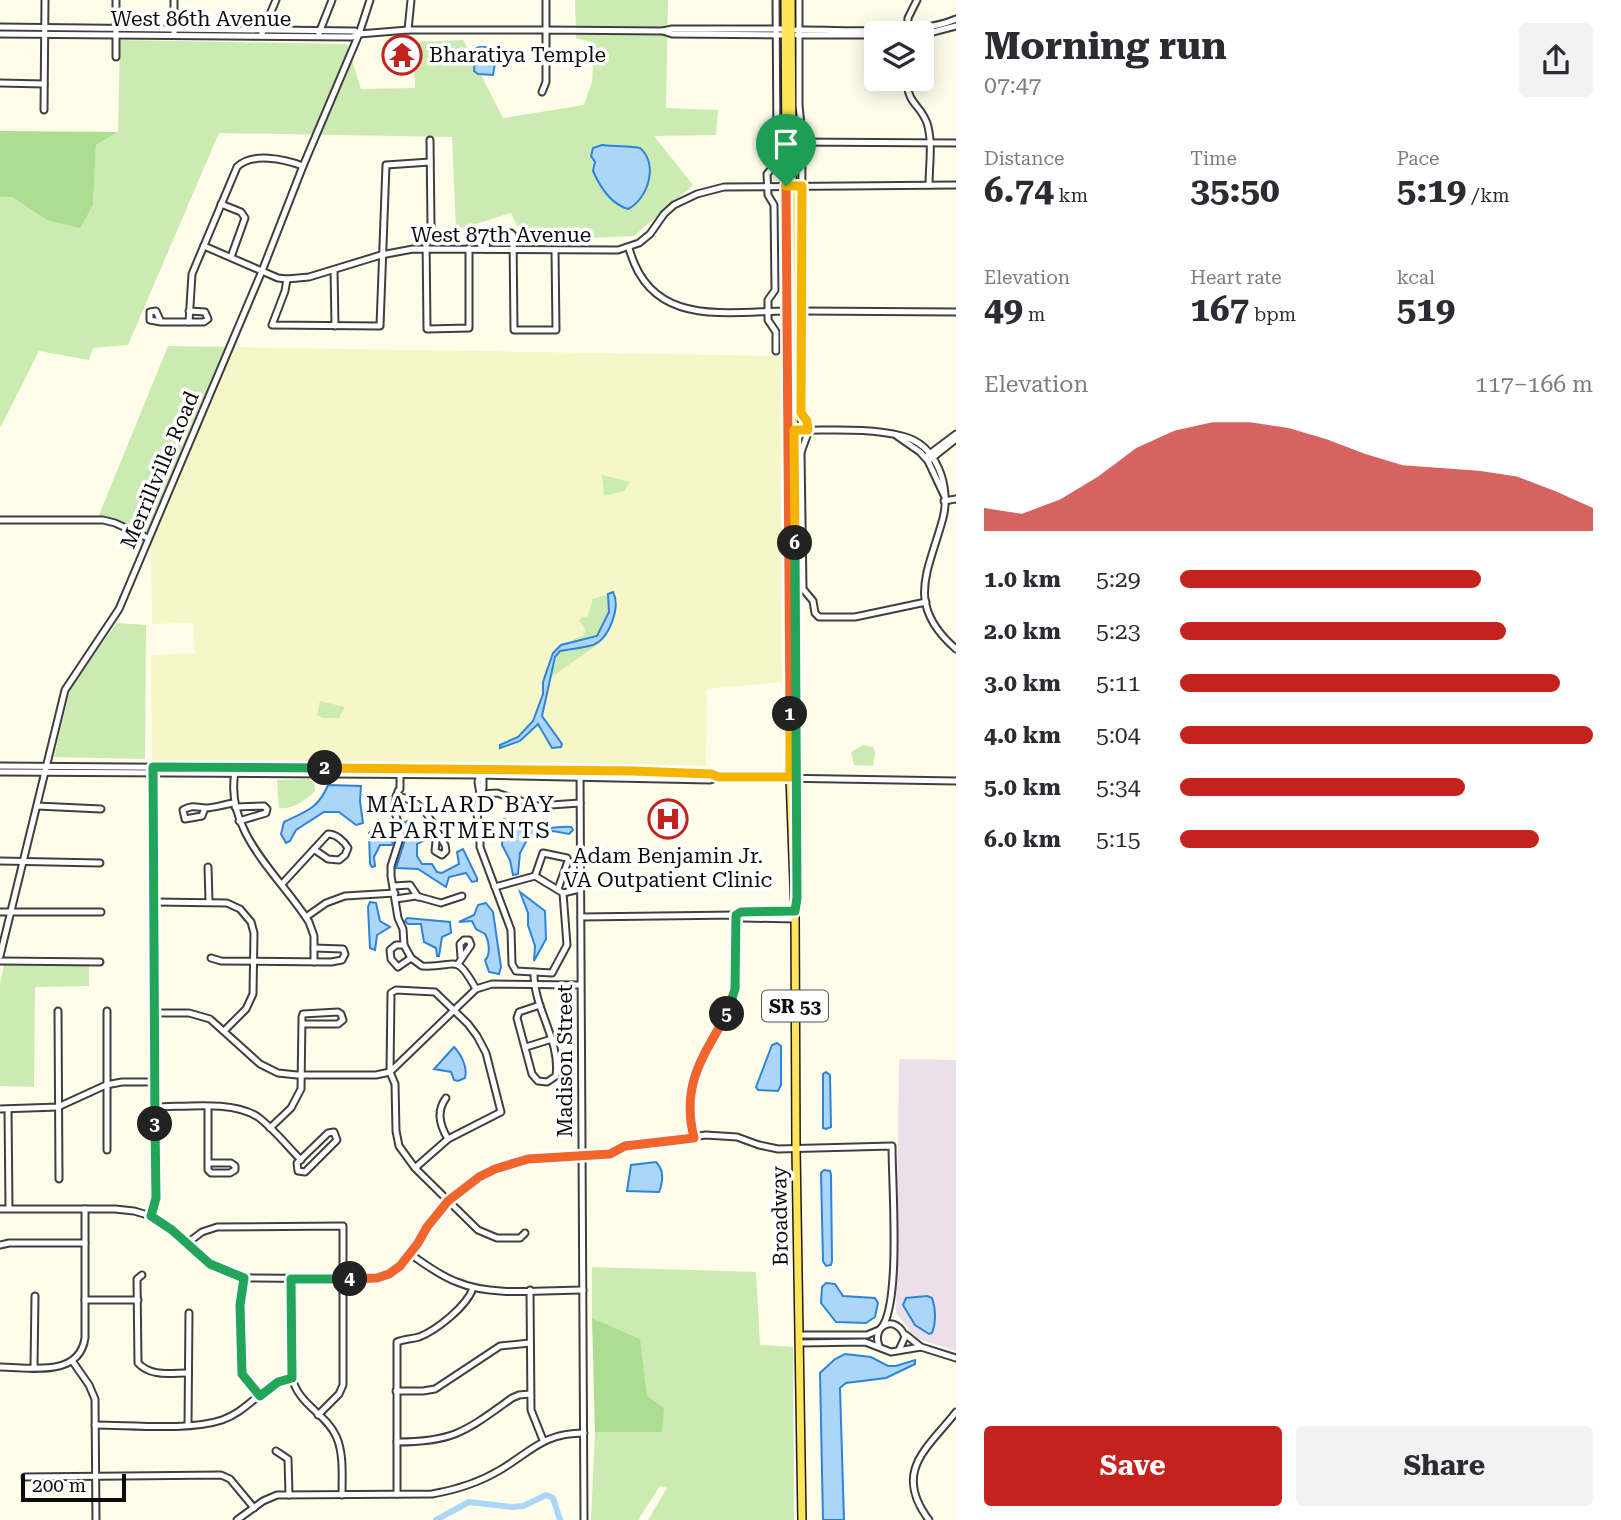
<!DOCTYPE html>
<html lang="en">
<head>
<meta charset="utf-8">
<style>
	:root { --surface:#fff; --page:#f2f2f3; --text:#2b2b33; --muted:#7c7c81; --accent:#c4221c }
	body { margin:0; font-family:"Roboto Serif",serif; background:var(--page); color:var(--text); height:100vh; display:flex; flex-direction:column; font-size:26px; white-space:nowrap }
	* { box-sizing:border-box; margin:0 }
	p { font-size:23px; color:var(--muted) }
	.icon { flex:none; width:38px; height:38px; fill:none; stroke:currentColor; stroke-width:2; stroke-linecap:round; stroke-linejoin:round }
	.map { position:relative; flex:1; overflow:hidden }
	.side { display:flex; flex-direction:column; background:var(--surface); width:665px }
	.side>* { flex:none }
	.controls { position:absolute; left:864px; top:21px; display:grid; gap:14px }
	.controls a { display:grid; place-items:center; width:70px; height:70px; border-radius:7px; background:var(--surface); box-shadow:0 4px 18px #0003; font-size:35px }
	.scale { position:absolute; left:21px; bottom:18px; width:105px; box-sizing:border-box; padding-left:7px; border:4px solid #0c0c0c; border-top:0; font-size:19px; line-height:24px; white-space:nowrap; color:#0c0c0c; -webkit-text-stroke:5px #fff; paint-order:stroke }
	.pin { position:absolute; display:grid; place-items:center; width:60px; height:60px; color:#fff; margin:-72px -30px; border-radius:50% 50% 50% 0; rotate:-45deg; box-shadow:0 0 7px #0007 }
	.pin .icon { rotate:45deg }
	.km { position:absolute; width:35px; height:35px; margin:-18px; border-radius:50%; background:#222; color:#fff; font-size:19px; line-height:35px; text-align:center }
	.round { display:grid; place-items:center; flex:none; width:74px; height:74px; border-radius:7px; background:var(--page) }
	.overview { display:flex; align-items:center; justify-content:space-between; height:119px; padding:0 28px }
	h1 { font-size:38px; font-weight:700; line-height:52px }
	.stats { display:grid; grid-template-columns:repeat(3,1fr); gap:10px; height:119px; padding:7px 28px }
	.stats div { display:grid; align-content:center }
	.stats b { font-size:35px; font-weight:700 }
	.stats small { font-size:19px; font-weight:400 }
	.stats p { font-size:19px }
	.chart { height:196px; padding:14px 28px }
	.chart p { display:flex; justify-content:space-between }
	.chart svg { width:100%; height:126px; margin-top:7px; fill:var(--accent); opacity:.7 }
	.primary-button { display:flex; gap:14px; margin-top:auto; padding:14px 28px }
	.primary-button a { flex:1; height:80px; border-radius:7px; background:var(--accent); color:#fff; font-size:28px; font-weight:700; line-height:80px; text-align:center }
	.primary-button a+a { background:var(--page); color:var(--text) }
	ul { padding:0 28px; list-style:none; font-size:23px }
	li { display:grid; grid-template-columns:112px 84px 1fr; align-items:center; height:52px }
	li i { height:18px; border-radius:9px; background:var(--accent) }
	main { display:flex; flex:1; min-height:0 }
	.map>svg:first-child { display:block }
</style>
</head>
<body>
<main>
<div class="map">
<svg width="956" height="1520" viewBox="0 0 956 1520">
	<rect width="100%" height="100%" fill="#fffdea"/>
	<path fill="#ebdfeb" d="M899,1059L956,1060V1351L916,1338L896,1313Z"/>
	<path fill="#f6f7c9" d="M230,347L781,356L782,682L707,689L706,766L152,763L151,655L195,653L193,623L152,624L151,552L148,538Z"/>
	<g fill="#cbebb2">
		<path d="M575,0H668L666,108L718,110L716,135L654,136L693,185L634,236L524,241L511,213L456,230L452,137L219,133L128,345L93,348L89,360L39,351L0,428V197H12L47,220L93,205L96,145L118,132L120,40L347,44L361,89L415,88L414,42L463,40L503,118L584,105L592,82L594,43L576,38Z"/>
		<path d="M168,346L230,347L148,538L115,523L97,520Z"/>
		<path d="M602,475L630,482L624,491L604,496Z"/>
		<path d="M608,594L609,612L597,636L561,645L584,635L585,629L579,621L582,617L587,618L593,599Z"/>
		<path d="M117,623L146,625L145,759L54,757L71,686Z"/>
		<path d="M598,642L597,645L550,678C561,635 567,657 598,642Z"/>
		<path d="M320,701L345,707L339,718H323L317,715Z"/>
		<path d="M863,745L873,747L875,753L873,766L854,765L851,752Z"/>
		<path d="M310,779L314,782L315,791C306,800 292,810 279,808L277,780Z"/>
		<path d="M4,965H89V986L35,987L34,1087L0,1086V984Z"/>
		<path d="M592,1267L756,1272L760,1345L793,1347L794,1520H648L667,1488L660,1486L638,1520H591L595,1432H662L647,1396L639,1339L592,1318Z"/>
	</g>
	<g fill="#acdd90">
		<path d="M0,131L118,132L96,145L93,205L80,228L47,220L12,197H0Z"/>
		<path d="M592,1318L640,1339L647,1396L664,1408L662,1432H595Z"/>
	</g>
	<g fill="#abd6fa" stroke="#2e84d6" stroke-width="2">
		<path d="M480,47H498L493,75L478,74L474,71L476,48Z"/>
		<path d="M602,145C609,146 636,146 640,148C659,164 648,199 628,209C611,204 600,187 593,171L595,162L591,156L593,148Z"/>
		<path d="M613,592C621,607 609,639 593,645C583,648 571,649 560,651L555,657L542,716L562,744L561,747L552,748L538,724L520,741L500,748V745L518,737L533,721L543,694V682L553,653L561,645L597,636L609,612L608,594Z"/>
		<path d="M328,785L361,786L360,801L363,823L356,825L339,812H324L296,830L290,841L286,843L281,834L284,822C306,811 318,809 328,785Z"/>
		<path d="M504,819C516,824 535,828 548,828C556,828 563,826 571,827L573,830L569,834L553,831L528,838L520,853L518,874L513,875L510,860L502,845L503,830L501,821Z"/>
		<path d="M407,821L417,839L423,841L417,844V856L422,864H432L437,872L442,873L459,864L457,852L463,849L477,878V881L472,882L466,873L449,877L446,887L418,869L396,868L405,840L403,823Z"/>
		<path d="M372,830L393,842L392,845H380L374,857L375,866L372,867L370,864L369,833Z"/>
		<path d="M681,850L711,854L715,859C700,866 689,865 674,858Z"/>
		<path d="M520,892L545,911L546,939L534,961L535,946L528,925V913Z"/>
		<path d="M370,902L376,903L380,921L390,927L377,935L375,950L370,948L368,907Z"/>
		<path d="M486,903L493,912L501,967L499,974L489,972L485,960C491,955 489,941 485,934L476,929L472,921L459,922L474,915L478,905Z"/>
		<path d="M407,918L450,922L451,933L442,937L439,956H437L436,948L424,942L421,924H408L405,921Z"/>
		<path d="M777,1043L781,1046V1085L778,1091L758,1090L756,1087L772,1045Z"/>
		<path d="M454,1047C461,1054 468,1068 465,1078L458,1081L454,1080L451,1072L434,1069Z"/>
		<path d="M826,1072L830,1075L831,1127L826,1129L823,1128V1074Z"/>
		<path d="M656,1162C664,1170 663,1182 659,1192L627,1191L631,1165Z"/>
		<path d="M824,1170L830,1171L831,1175L832,1261L831,1265L826,1266L823,1261L821,1173Z"/>
		<path d="M826,1283L835,1284L843,1296L875,1298L878,1303L875,1317L866,1323L836,1322L821,1303L822,1287Z"/>
		<path d="M927,1296L932,1298C936,1309 936,1323 932,1333L929,1334L915,1325L903,1305L906,1298Z"/>
		<path d="M845,1354L871,1357L888,1366H896L915,1360V1364L886,1378L846,1383L840,1388L844,1520H823L820,1373L835,1359Z"/>
	</g>
	<g fill="none" stroke-linecap="round" stroke-linejoin="round">
		<path stroke="#abd6fa" stroke-width="6" d="M436,1520L469,1502L512,1507L523,1506L546,1495L553,1498L560,1520"/>
		<g stroke="#3f3f3f" stroke-width="9">
			<g id="minor">
				<path d="M116,0V57"/>
				<path d="M799,0V105L802,136L801,413C814,432 806,434 801,453L803,589L813,601L815,613L819,617H855L926,602"/>
				<path d="M0,27L355,31L359,34"/>
				<path d="M787,29H672L663,31L672,34L788,35"/>
				<path d="M408,30L411,0"/>
				<path d="M796,30C843,29 914,37 956,19"/>
				<path d="M174,32V0"/>
				<path d="M262,33L276,0"/>
				<path d="M319,33L332,0"/>
				<path d="M907,33L908,18L917,0"/>
				<path d="M0,34L352,37L359,34L408,30H546V0"/>
				<path d="M797,35H877"/>
				<path d="M922,35L956,26"/>
				<path d="M907,79C907,104 920,104 927,123C933,142 929,166 929,185"/>
				<path d="M0,83L44,84"/>
				<path d="M542,92L546,82V30L663,31"/>
				<path d="M44,110L45,0"/>
				<path d="M430,140L431,226L426,237L427,329L469,328V248"/>
				<path d="M791,142L956,143"/>
				<path d="M221,204L241,212L245,218L231,257"/>
				<path d="M204,246L278,278L287,279L309,277L381,255L413,249L618,250L639,243L650,234L664,214L674,205L697,194L724,187L956,185"/>
				<path d="M629,248C650,327 722,312 787,311"/>
				<path d="M486,249L487,237L511,233L513,235L514,330H556L555,250"/>
				<path d="M334,270L335,326"/>
				<path d="M287,279L285,291L272,325L380,326L386,165L430,162"/>
				<path d="M801,311L956,312"/>
				<path d="M161,322L150,320V312L156,311L161,322H204L208,319L205,312L189,311"/>
				<path d="M189,322L192,274L237,167C252,152 284,159 303,166"/>
				<path d="M776,351V332L768,320V300L775,290L774,205L768,195L767,174L773,167L777,141L776,0"/>
				<path d="M791,430C828,431 866,427 902,436C937,444 951,487 943,518C929,571 904,604 956,649"/>
				<path d="M897,436L920,452L928,461L944,495"/>
				<path d="M928,455L956,434"/>
				<path d="M931,459L956,439"/>
				<path d="M944,501L956,499"/>
				<path d="M0,520H103L115,523L148,538"/>
				<path d="M0,766L633,771L711,774L719,777"/>
				<path d="M580,770L584,1520"/>
				<path d="M400,771V789L398,791L394,808L401,835L391,866V876L398,918L403,929L404,945L411,958L422,966C457,968 455,951 476,989"/>
				<path d="M0,772L479,775L710,780L719,777L956,781"/>
				<path d="M235,772C224,832 280,876 309,922L314,936V962"/>
				<path d="M480,773L478,782L480,794"/>
				<path d="M483,775V788L476,809L480,831V847L511,930L512,964L516,971L552,973L567,945L563,893"/>
				<path d="M480,794L497,793L536,806L580,803"/>
				<path d="M396,796C427,801 430,821 445,845L446,851L442,855L435,851L437,832"/>
				<path d="M37,806L101,809"/>
				<path d="M235,807L264,806L267,809L266,813L239,821"/>
				<path d="M205,808L202,816L185,819L183,810C192,805 196,807 205,808C214,808 225,804 234,803"/>
				<path d="M0,861L100,863"/>
				<path d="M208,867L209,901"/>
				<path d="M535,876L543,853L567,858L568,861L558,889"/>
				<path d="M282,884L328,834C336,834 344,841 348,848L345,855L339,860L328,859L315,850"/>
				<path d="M393,886L410,885L418,897"/>
				<path d="M495,887L535,876L563,893L580,889"/>
				<path d="M396,899L416,896L441,903L462,896"/>
				<path d="M154,902L227,903L240,909L251,922L254,933L253,994L246,1009L225,1030"/>
				<path d="M0,912H101"/>
				<path d="M736,915L741,912L795,911"/>
				<path d="M306,917L326,903L345,896L395,893"/>
				<path d="M581,917L736,915L743,918L795,919"/>
				<path d="M404,945H396L390,950L391,959L398,967L411,958"/>
				<path d="M0,956L65,690L119,609L262,271L303,166L359,34L370,0"/>
				<path d="M211,958L221,961L331,962L342,960L345,954L343,949L314,948"/>
				<path d="M0,961L100,962"/>
				<path d="M458,964L471,945L469,940H464L460,944L461,957"/>
				<path d="M534,972C533,1008 561,1040 556,1076L547,1082L538,1081L532,1074L517,1018L519,1012L540,1005"/>
				<path d="M58,1011L59,1179"/>
				<path d="M107,1011V1150"/>
				<path d="M154,1013H189L210,1019L260,1064L278,1073L297,1075H376L390,1072L476,989L492,984L580,985"/>
				<path d="M526,1047L552,1039"/>
				<path d="M446,1098C436,1111 440,1126 448,1139"/>
				<path d="M155,1107C185,1107 233,1100 258,1117C274,1129 287,1146 301,1160"/>
				<path d="M208,1107V1170L211,1173H230L235,1170V1166L231,1163H208"/>
				<path d="M0,1109L58,1107L106,1085L122,1082H155"/>
				<path d="M8,1109L9,1208"/>
				<path d="M270,1128L291,1108L301,1089L302,1017L303,1014L338,1012L341,1014L343,1020L338,1024H302"/>
				<path d="M334,1132L337,1140L305,1172L298,1171L297,1163L328,1133Z"/>
				<path d="M694,1137C676,1065 716,1056 733,997L736,915"/>
				<path d="M415,1168L448,1139L501,1112L486,1053L477,1036L468,1024L435,992L396,990L391,993L390,1072L395,1084L396,1131L399,1146L415,1168L478,1230L497,1238H520L525,1233"/>
				<path d="M0,1209H115L134,1211L151,1216L172,1230L210,1264L244,1278L367,1279L389,1274L400,1266L436,1214L465,1186L479,1177L513,1163L542,1158L610,1154L625,1146L706,1135L737,1137L759,1145L778,1149L892,1146C892,1184 901,1301 882,1327"/>
				<path d="M151,1216L156,1198L153,769"/>
				<path d="M186,1244L202,1232L217,1227L343,1226V1385L339,1394L318,1415"/>
				<path d="M0,1245L9,1243H85"/>
				<path d="M410,1254C425,1264 440,1276 457,1282C492,1297 544,1290 583,1290"/>
				<path d="M142,1275L137,1279L138,1363C151,1377 170,1373 188,1373"/>
				<path d="M244,1278L240,1305L242,1374L260,1396"/>
				<path d="M291,1279C291,1304 287,1360 293,1381C301,1406 326,1414 336,1436C344,1453 342,1476 342,1495"/>
				<path d="M530,1290L531,1410L543,1440"/>
				<path d="M85,1300H138"/>
				<path d="M800,1335H867L879,1330"/>
				<path d="M906,1335L921,1347L956,1358"/>
				<path d="M800,1343L865,1342L891,1352L921,1347"/>
				<path d="M879,1346C871,1324 897,1314 905,1337L899,1350"/>
				<path d="M73,1362L89,1385L95,1399L96,1520"/>
				<path d="M0,1367C30,1367 79,1378 85,1338V1209"/>
				<path d="M34,1367L35,1296"/>
				<path d="M396,1391H423L435,1389L500,1346L530,1343"/>
				<path d="M95,1425C131,1425 189,1431 222,1420C249,1411 264,1383 292,1378"/>
				<path d="M188,1425L189,1313"/>
				<path d="M397,1442C454,1442 466,1431 512,1398L519,1395L530,1394"/>
				<path d="M276,1451L288,1459L289,1495"/>
				<path d="M25,1477L221,1475L230,1479L254,1508"/>
				<path d="M397,1494V1342C404,1339 412,1339 419,1337C437,1330 467,1306 473,1288"/>
				<path d="M237,1520L263,1501L277,1495L432,1494C455,1490 480,1482 500,1470C532,1451 543,1433 584,1433"/>
				<path d="M929,1520C892,1471 928,1448 956,1412"/>
			</g>
		</g>
		<g stroke="#1d1d1d" stroke-width="10">
			<g id="major">
				<path d="M785,0L790,777L795,911L796,1149L802,1520"/>
				<path d="M791,0L797,889"/>
			</g>
		</g>
		<use href="#minor" stroke="#fff" stroke-width="5"/>
		<use href="#major" stroke="#ffe55a" stroke-width="7"/>
	</g>
	<g fill="none" stroke-linecap="round" stroke-linejoin="round">
		<g stroke="#fff" stroke-width="14">
			<path id="split-1" d="M786,186L790,714"/>
		</g>
		<g stroke="#fff" stroke-width="14">
			<path id="split-2" d="M325,768L633,771L711,774L719,777H790V714"/>
		</g>
		<g stroke="#fff" stroke-width="14">
			<path id="split-3" d="M155,1124L153,767L325,768"/>
		</g>
		<g stroke="#fff" stroke-width="14">
			<path id="split-4" d="M155,1124L156,1198L151,1216L172,1230L210,1264L244,1278L240,1305L242,1374L260,1396L278,1382L292,1378L291,1279H350"/>
		</g>
		<g stroke="#fff" stroke-width="14">
			<path id="split-5" d="M350,1279L377,1278L389,1274L400,1266L418,1243L427,1227L448,1201L479,1177L495,1169L528,1159L610,1154L625,1146L694,1138C681,1085 702,1058 727,1014"/>
		</g>
		<g stroke="#fff" stroke-width="14">
			<path id="split-6" d="M727,1014L735,989L736,915L741,912L795,911L797,898L795,543"/>
		</g>
		<g stroke="#fff" stroke-width="14">
			<path id="split-7" d="M786,186H802L801,413L807,421L808,430H794L795,543"/>
		</g>
		<use href="#split-1" stroke="#f0652b" stroke-width="9"/>
		<use href="#split-2" stroke="#f5b400" stroke-width="9"/>
		<use href="#split-3" stroke="#22a559" stroke-width="9"/>
		<use href="#split-4" stroke="#22a559" stroke-width="9"/>
		<use href="#split-5" stroke="#f0652b" stroke-width="9"/>
		<use href="#split-6" stroke="#22a559" stroke-width="9"/>
		<use href="#split-7" stroke="#f5b400" stroke-width="9"/>
	</g>
	<defs>
		<g id="temple-ring" transform="scale(2.0125)"><circle r="9.5" fill="#fff" stroke="#c4221c" stroke-width="1.5"/><path d="M0-6L5-2H3V0L6.5 2.5H4V6H1.5V3h-3V6H-4V2.5H-6.5L-3 0V-2H-5Z" fill="#c4221c"/></g>
		<g id="hospital-ring" transform="scale(2.0125)"><circle r="9.5" fill="#fff" stroke="#c4221c" stroke-width="1.5"/><path d="M-5-5h3v3.5h4V-5h3V5h-3V1.5h-4V5h-3Z" fill="#c4221c"/></g>
	</defs>
	<g fill-rule="evenodd">
		<use href="#temple-ring" x="402" y="55"/>
		<use href="#hospital-ring" x="668" y="819"/>
	</g>
	<g text-anchor="middle" stroke-width="7" stroke-linejoin="round" paint-order="stroke">
		<rect fill="#fff" stroke="#555" stroke-width="2" x="762" y="990.5" width="66" height="31" rx="5"/>
		<g font-size="19" font-weight="bold" fill="#0c0c0c">
			<text x="795" y="1013">SR 53</text>
		</g>
		<g font-size="21" fill="#0c0c0c" stroke="#fff">
			<text x="201" y="26">West 86th Avenue</text>
			<text x="501" y="242">West 87th Avenue</text>
			<text transform="translate(160 470) rotate(-67)" y="7">Merrillville Road</text>
			<text transform="translate(565 1061) rotate(-90)" y="7">Madison Street</text>
			<text transform="translate(780 1216) rotate(-91)" y="7">Broadway</text>
		</g>
		<g font-size="21" fill="#0c0c0c" stroke="#fff" text-anchor="start">
			<text x="429" y="62">Bharatiya Temple</text>
			<text x="668" y="863" text-anchor="middle">Adam Benjamin Jr.<tspan x="668" dy="24">VA Outpatient Clinic</tspan></text>
		</g>
		<g font-size="23" letter-spacing="2" fill="#0c0c0c" stroke="#fff">
			<text x="461" y="812">MALLARD BAY<tspan x="461" dy="26">APARTMENTS</tspan></text>
		</g>
	</g>
</svg>
<div class="controls">
<a><svg class="icon" aria-label="layers" viewBox="0 0 24 24"><path d="M12 4l9 5-9 5-9-5zM3 14l9 5 9-5"/></svg></a>
</div>
<div class="scale">200 m</div>
<div class="pin" style="left:786px;top:186px;background:#1e9e55"><svg class="icon" aria-label="arrive" viewBox="0 0 24 24"><path d="M6 21V4h12l-3 4 3 4H6"/></svg></div>
<b class="km" style="left:790px;top:714px">1</b>
<b class="km" style="left:325px;top:768px">2</b>
<b class="km" style="left:155px;top:1124px">3</b>
<b class="km" style="left:350px;top:1279px">4</b>
<b class="km" style="left:727px;top:1014px">5</b>
<b class="km" style="left:795px;top:543px">6</b>
</div>
<section class="side">
<div class="overview"><div><h1>Morning run</h1><p>07:47</p></div><a class="round"><svg class="icon" aria-label="share" viewBox="0 0 24 24"><path d="M12 15V3M7 8l5-5 5 5M5 13v7h14v-7"/></svg></a></div>
<div class="stats">
<div><p>Distance</p><b>6.74<small> km</small></b></div>
<div><p>Time</p><b>35:50</b></div>
<div><p>Pace</p><b>5:19<small> /km</small></b></div>
</div>
<div class="stats">
<div><p>Elevation</p><b>49<small> m</small></b></div>
<div><p>Heart rate</p><b>167<small> bpm</small></b></div>
<div><p>kcal</p><b>519</b></div>
</div>
<div class="chart"><p><span>Elevation</span>117–166 m</p>
<svg viewBox="0 0 160 44" preserveAspectRatio="none"><path d="M0 44V36L10 38L20 33L30 25L40 15L50 9L60 6L70 6L80 8L90 12L100 17L110 21L120 22L130 23L140 25L150 30L160 36V44z"/></svg>
</div>
<ul>
<li><b>1.0 km</b>5:29<i style="width:73%"></i></li>
<li><b>2.0 km</b>5:23<i style="width:79%"></i></li>
<li><b>3.0 km</b>5:11<i style="width:92%"></i></li>
<li><b>4.0 km</b>5:04<i style="width:100%"></i></li>
<li><b>5.0 km</b>5:34<i style="width:69%"></i></li>
<li><b>6.0 km</b>5:15<i style="width:87%"></i></li>
</ul>
<div class="primary-button"><a>Save</a><a>Share</a></div>
</section>
</main>
</body>
</html>
